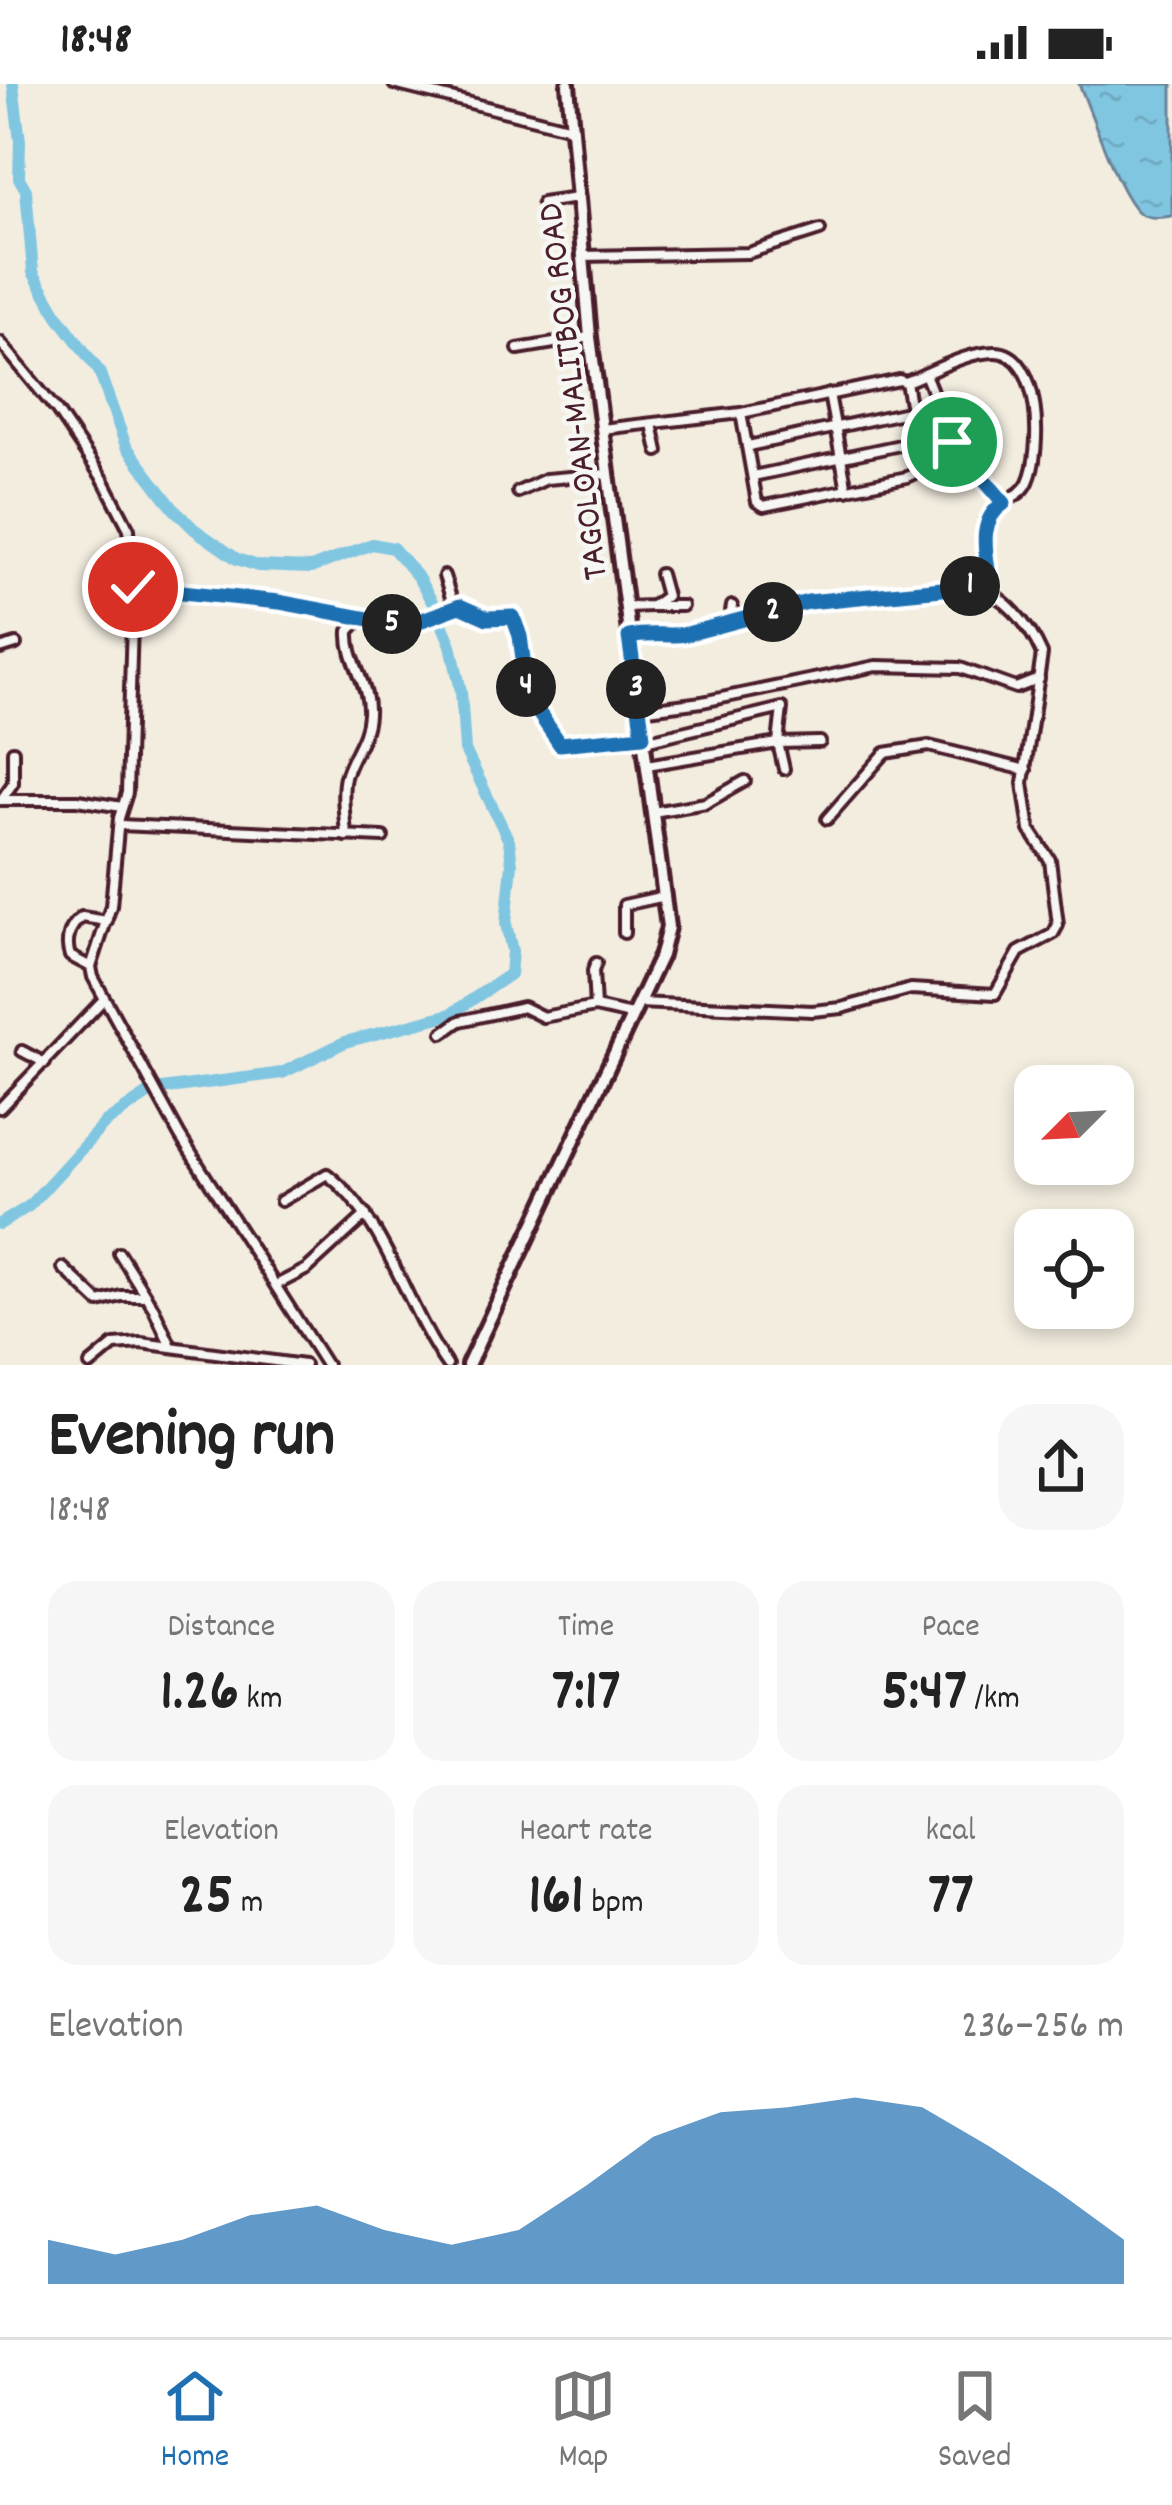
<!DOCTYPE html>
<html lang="en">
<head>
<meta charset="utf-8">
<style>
	:root { --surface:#fff; --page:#f6f6f6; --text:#222; --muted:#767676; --line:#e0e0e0; --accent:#1f6fb2 }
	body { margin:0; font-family:Dekko,sans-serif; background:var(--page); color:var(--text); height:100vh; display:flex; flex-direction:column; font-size:45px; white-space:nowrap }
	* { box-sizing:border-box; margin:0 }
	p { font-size:39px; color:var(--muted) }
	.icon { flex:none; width:66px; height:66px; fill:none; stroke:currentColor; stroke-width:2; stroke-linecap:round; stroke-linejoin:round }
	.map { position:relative; height:1281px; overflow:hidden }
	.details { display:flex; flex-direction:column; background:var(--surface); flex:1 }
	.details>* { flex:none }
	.needle { width:78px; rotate:246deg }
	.fabs { position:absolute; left:1014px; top:981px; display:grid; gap:24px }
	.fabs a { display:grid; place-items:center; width:120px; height:120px; border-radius:24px; background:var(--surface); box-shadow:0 6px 18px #0003; font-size:60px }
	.pin { position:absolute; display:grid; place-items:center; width:102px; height:102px; color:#fff; margin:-51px; border:6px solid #fff; border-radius:50%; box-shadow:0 3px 12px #0007 }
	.km { position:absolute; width:60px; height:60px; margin:-30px; border-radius:50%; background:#222; color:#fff; font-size:33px; line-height:60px; text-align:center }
	.round { display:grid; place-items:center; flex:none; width:126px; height:126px; border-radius:36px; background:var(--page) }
	.head { display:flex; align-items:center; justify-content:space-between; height:204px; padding:0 48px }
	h1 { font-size:66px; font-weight:700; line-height:90px }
	.metrics { display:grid; grid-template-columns:repeat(3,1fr); gap:18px; height:204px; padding:12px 48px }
	.metrics div { display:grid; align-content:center; border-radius:30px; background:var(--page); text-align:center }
	.metrics b { font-size:60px; font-weight:700 }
	.metrics small { font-size:33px; font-weight:400 }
	.metrics p { font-size:33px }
	.chart { height:336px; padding:24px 48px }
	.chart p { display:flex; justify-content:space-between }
	.chart svg { width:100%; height:216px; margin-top:12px; fill:var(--accent); opacity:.7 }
	.status { display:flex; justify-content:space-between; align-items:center; height:84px; padding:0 60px; background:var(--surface); direction:ltr }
	.status svg { height:33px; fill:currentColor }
	.tab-bar { display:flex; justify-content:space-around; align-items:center; height:168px; border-top:3px solid var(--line); background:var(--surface); font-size:33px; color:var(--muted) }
	.tab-bar a { display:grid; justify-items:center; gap:6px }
	.tab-bar .active { color:var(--accent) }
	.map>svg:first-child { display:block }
</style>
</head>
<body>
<div class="status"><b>18:48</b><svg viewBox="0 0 49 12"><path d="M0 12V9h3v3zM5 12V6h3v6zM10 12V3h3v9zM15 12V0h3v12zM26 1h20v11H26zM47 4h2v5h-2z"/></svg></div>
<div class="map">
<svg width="1172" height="1281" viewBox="0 0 1172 1281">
	<defs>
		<pattern id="water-ripples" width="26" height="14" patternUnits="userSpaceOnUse" patternTransform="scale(3)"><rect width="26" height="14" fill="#80c6e1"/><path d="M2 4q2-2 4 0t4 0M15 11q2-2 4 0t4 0" fill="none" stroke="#70aac1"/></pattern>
	</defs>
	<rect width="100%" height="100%" fill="#f3ede0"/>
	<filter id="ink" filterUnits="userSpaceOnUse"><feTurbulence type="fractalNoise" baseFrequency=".00833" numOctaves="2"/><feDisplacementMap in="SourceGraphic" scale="24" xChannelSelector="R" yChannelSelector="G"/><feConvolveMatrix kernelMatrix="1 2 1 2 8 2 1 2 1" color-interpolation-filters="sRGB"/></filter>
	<g filter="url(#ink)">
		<path fill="url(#water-ripples)" stroke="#6a8398" stroke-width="3" d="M1079,0H1172V132C1162,133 1152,135 1143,131C1121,121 1091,26 1079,0Z"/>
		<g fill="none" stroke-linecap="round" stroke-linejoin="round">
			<path stroke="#80c6e1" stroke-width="12" d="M0,1140L29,1122L105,1039L154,1006L282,989L345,958L451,930L510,890L512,867L506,840L512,780L509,757L465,666L461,607L451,561L434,521L417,492L393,464L372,460L311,484L258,482L237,475L194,445L173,424L126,362L99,287L58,232L33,188L26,106L19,94L20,57L13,0"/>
			<g stroke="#4a1f2b" stroke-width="16">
				<g id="minor">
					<path d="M394,0L571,44"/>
					<path d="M542,119L577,114"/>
					<path d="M582,172L748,169L820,146"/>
					<path d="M0,258L57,327L103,395L129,445L133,503L127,709L119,734L111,822L91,883L93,893L180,1052L326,1281"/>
					<path d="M518,265L590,253"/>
					<path d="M925,290L953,358L1004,419"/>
					<path d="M829,310L847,406"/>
					<path d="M741,329L757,418L764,422L907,393L922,386L906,298"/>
					<path d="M652,340L658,367"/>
					<path d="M602,345L741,329L899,296L906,298C932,288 966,268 995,268C1042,268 1042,368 1028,398C1020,416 994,417 987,434C980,449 990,491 991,509"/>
					<path d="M748,362L912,327"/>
					<path d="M753,392L919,357"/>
					<path d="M518,408L546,395L606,390"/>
					<path d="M444,492L454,523"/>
					<path d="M133,503L279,517L401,542H410L460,522L487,534L513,533L520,552L528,613L560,660L643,652"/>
					<path d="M652,522H682"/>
					<path d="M625,523L652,522L666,512L660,490"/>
					<path d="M729,540L732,522"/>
					<path d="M629,552C650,548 667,553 687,550L817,516L973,502C1004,509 1030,542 1042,570L1023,699L1030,746L1050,776L1058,841L1053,850L1019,868L995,910L911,905L842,924L812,927L639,919"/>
					<path d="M0,565L16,560"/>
					<path d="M640,626L702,618L876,582L960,584L1016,604L1039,595"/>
					<path d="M645,657L782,624L778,659L784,685"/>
					<path d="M647,681L778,659L820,658"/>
					<path d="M1,716H78L122,723"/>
					<path d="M1,716L13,699V667"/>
					<path d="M653,728L706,719L745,697"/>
					<path d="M827,735L885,669L929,662L1026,686"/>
					<path d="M119,741L383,753"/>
					<path d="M346,752C345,734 341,710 345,693C351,671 367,655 368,630C370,600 347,577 349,547L361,534"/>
					<path d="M624,849V821L665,812"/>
					<path d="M91,883L70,872C65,857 69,842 82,833L107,837"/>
					<path d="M595,923L593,887L596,879"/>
					<path d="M443,949L460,937L523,923L543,933L595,923L631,931"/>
					<path d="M22,967L45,979"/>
					<path d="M0,1024L104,915"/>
					<path d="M281,1117L327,1090C387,1137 404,1220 447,1281"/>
					<path d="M119,1169L154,1225L170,1260"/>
					<path d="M63,1184L99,1218L121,1212H142"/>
					<path d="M278,1200L307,1185L366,1131"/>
					<path d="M90,1281L114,1261L141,1259L304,1281"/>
				</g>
			</g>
			<g stroke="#4a1f2b" stroke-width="20">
				<path id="secondary" d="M468,1281L661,871L668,843L590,253L568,0"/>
			</g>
			<use href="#minor" stroke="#f6f6f2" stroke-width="8"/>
			<use href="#secondary" stroke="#f6f6f2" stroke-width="10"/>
		</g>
	</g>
	<g fill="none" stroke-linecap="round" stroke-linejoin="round" filter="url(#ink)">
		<g stroke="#fff" stroke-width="24">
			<path id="route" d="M133,503L279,518L406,542L460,522L487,534L513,533L520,552L528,613L560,660L643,652L629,553C650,548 667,553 687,550L808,518L973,502L991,509C989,477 973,439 1004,419L952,358"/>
		</g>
		<use href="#route" stroke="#1f6fb2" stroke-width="15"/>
	</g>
	<g text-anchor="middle" stroke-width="9" stroke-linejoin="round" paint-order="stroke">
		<g font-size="36" fill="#4a1f2b" stroke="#f6f6f2">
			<text transform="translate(570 308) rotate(-97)" y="13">TAGOLOAN-MALITBOG ROAD</text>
		</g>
	</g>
</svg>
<div class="fabs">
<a><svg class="needle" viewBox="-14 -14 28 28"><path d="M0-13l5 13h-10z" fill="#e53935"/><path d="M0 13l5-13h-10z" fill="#767676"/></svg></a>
<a><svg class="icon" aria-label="locate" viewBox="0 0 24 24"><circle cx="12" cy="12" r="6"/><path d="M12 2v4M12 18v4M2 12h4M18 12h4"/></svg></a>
</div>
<div class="pin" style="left:952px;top:358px;background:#1e9e55"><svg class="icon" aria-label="arrive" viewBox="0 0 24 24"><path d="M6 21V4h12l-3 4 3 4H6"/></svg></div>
<div class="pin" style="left:133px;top:503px;background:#d93025"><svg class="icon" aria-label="check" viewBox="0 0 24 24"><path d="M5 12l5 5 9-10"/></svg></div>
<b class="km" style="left:970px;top:502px">1</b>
<b class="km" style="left:773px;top:528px">2</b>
<b class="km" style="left:636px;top:605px">3</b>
<b class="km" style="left:526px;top:603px">4</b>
<b class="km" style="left:392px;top:540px">5</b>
</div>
<section class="details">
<div class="head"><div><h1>Evening run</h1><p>18:48</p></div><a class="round"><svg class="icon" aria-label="share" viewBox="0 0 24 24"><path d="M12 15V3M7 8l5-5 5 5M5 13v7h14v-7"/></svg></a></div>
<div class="metrics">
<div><p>Distance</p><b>1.26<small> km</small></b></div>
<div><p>Time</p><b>7:17</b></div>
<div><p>Pace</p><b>5:47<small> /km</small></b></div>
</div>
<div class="metrics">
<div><p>Elevation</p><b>25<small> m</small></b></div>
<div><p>Heart rate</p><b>161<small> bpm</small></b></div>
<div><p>kcal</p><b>77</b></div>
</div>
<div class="chart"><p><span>Elevation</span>236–256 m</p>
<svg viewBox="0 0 160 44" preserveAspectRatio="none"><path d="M0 44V35L10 38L20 35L30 30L40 28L50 33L60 36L70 33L80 24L90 14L100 9L110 8L120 6L130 8L140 16L150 25L160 35V44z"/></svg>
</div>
</section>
<nav class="tab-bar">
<a class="active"><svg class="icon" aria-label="home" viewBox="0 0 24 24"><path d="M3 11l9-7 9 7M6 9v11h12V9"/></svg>Home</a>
<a><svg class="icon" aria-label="map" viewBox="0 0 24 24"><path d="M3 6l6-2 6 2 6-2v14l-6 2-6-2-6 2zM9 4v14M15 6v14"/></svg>Map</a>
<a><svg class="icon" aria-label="saved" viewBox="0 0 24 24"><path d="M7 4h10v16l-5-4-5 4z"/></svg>Saved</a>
</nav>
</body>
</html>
